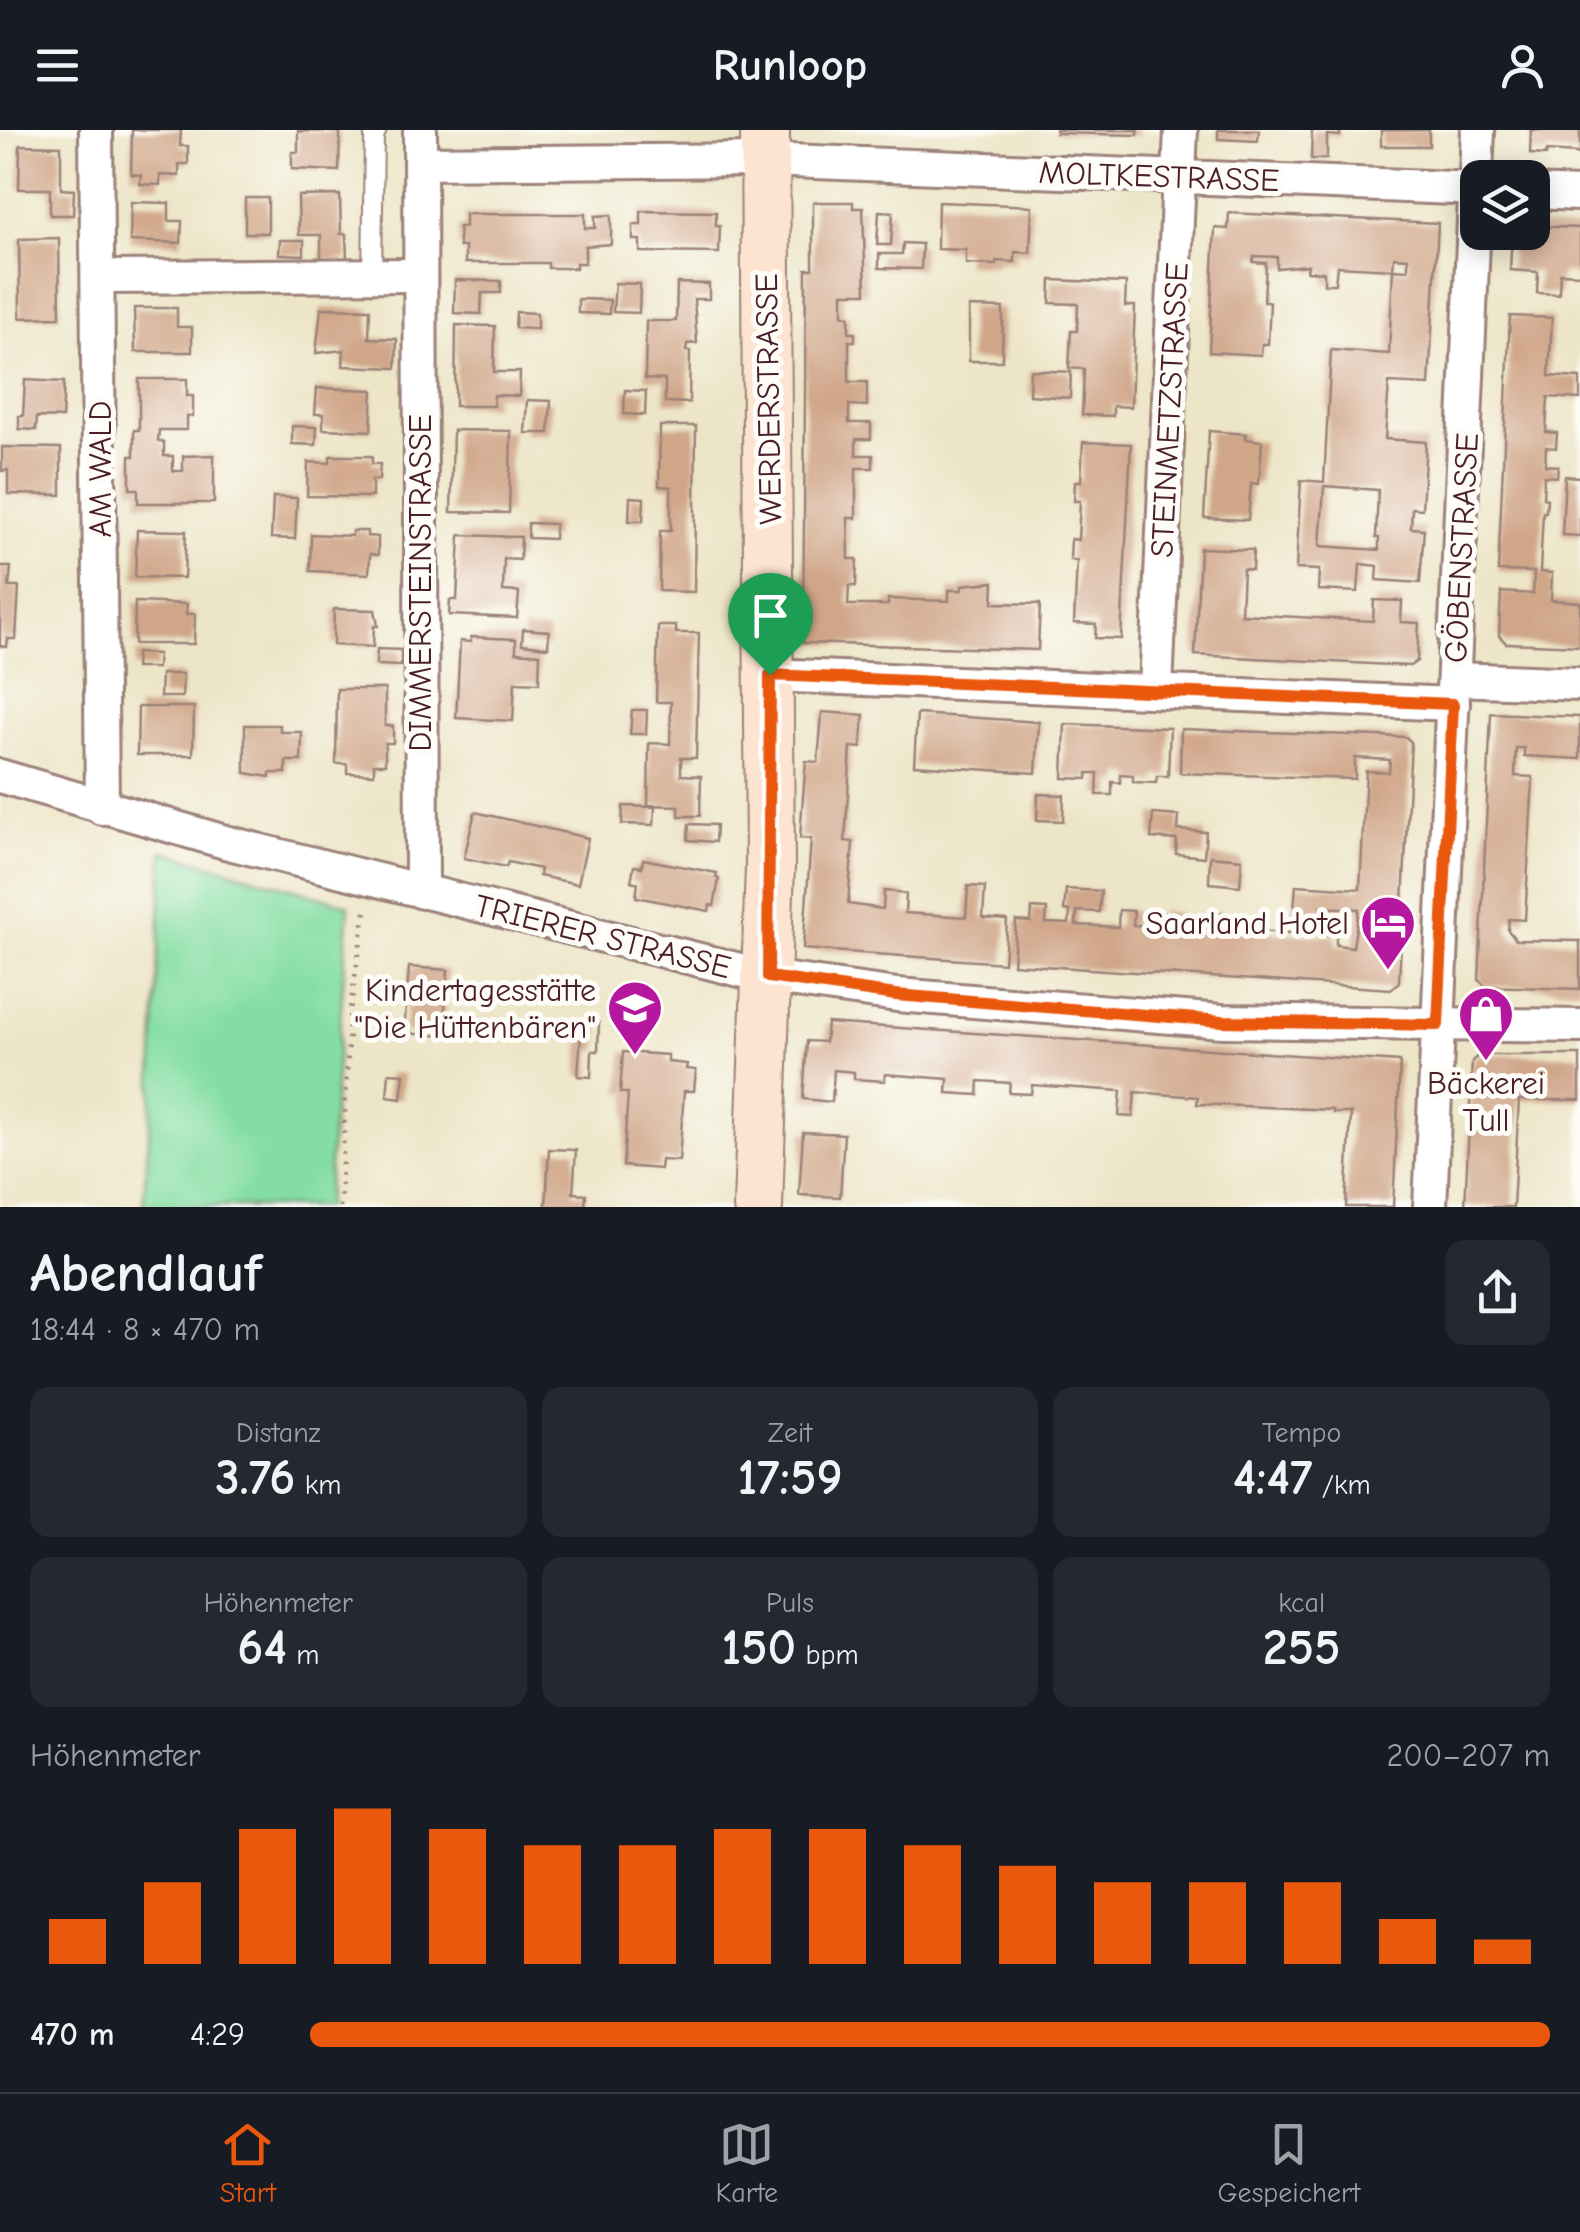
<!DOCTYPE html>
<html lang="de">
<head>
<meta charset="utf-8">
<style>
	:root { --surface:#171b24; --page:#242831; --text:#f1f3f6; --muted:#9ea1a6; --line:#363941; --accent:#ea580c }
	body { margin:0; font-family:"Comic Neue",sans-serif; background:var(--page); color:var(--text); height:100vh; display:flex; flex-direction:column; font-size:38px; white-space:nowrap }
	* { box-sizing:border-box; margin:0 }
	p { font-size:32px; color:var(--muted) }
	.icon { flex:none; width:55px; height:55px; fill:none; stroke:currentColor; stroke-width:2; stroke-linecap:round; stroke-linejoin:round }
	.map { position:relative; height:1077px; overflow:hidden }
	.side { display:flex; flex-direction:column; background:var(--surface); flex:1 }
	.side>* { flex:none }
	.controls { position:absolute; left:1460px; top:30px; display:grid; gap:20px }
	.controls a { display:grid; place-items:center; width:90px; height:90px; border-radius:20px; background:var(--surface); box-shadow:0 5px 25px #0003; font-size:50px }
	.pin { position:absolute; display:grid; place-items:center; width:85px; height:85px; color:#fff; margin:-102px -42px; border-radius:50% 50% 50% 0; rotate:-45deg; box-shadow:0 0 10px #0007 }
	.pin .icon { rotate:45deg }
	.round { display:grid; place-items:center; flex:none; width:105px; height:105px; border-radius:20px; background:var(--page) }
	.summary { display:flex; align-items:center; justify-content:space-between; height:170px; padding:0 30px }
	h1 { font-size:55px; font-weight:700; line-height:75px }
	.stats { display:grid; grid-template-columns:repeat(3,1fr); gap:15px; height:170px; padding:10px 30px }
	.stats div { display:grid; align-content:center; border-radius:20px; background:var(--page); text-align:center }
	.stats b { font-size:50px; font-weight:700 }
	.stats small { font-size:28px; font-weight:400 }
	.stats p { font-size:28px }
	.chart { height:280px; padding:20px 30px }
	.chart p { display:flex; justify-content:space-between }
	.chart svg { width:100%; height:180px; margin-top:10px; stroke:var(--accent); stroke-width:6 }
	ul { padding:0 30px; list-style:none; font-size:32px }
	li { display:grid; grid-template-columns:160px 120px 1fr; align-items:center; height:75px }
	li i { height:25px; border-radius:12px; background:var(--accent) }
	header { display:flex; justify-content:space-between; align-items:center; height:130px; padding:0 30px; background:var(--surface); font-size:45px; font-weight:700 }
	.tab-bar { display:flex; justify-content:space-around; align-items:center; height:140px; border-top:2px solid var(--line); background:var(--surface); font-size:28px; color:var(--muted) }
	.tab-bar a { display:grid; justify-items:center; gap:5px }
	.tab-bar .current { color:var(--accent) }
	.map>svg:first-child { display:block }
</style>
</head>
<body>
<header><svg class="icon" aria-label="menu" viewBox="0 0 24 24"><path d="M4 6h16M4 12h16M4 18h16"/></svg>Runloop<svg class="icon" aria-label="person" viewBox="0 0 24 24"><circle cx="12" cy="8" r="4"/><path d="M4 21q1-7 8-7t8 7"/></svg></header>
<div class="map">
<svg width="1580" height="1077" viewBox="0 0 1580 1077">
	<rect width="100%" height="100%" fill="#fdfcf7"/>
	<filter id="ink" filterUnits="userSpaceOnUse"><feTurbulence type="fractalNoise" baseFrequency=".01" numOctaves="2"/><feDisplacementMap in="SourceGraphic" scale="20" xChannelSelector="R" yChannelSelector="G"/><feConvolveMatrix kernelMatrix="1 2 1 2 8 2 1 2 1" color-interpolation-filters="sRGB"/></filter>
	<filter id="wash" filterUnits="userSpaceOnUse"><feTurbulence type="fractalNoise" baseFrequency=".0048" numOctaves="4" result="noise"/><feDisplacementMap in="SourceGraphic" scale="40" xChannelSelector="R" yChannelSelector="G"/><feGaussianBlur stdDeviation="2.25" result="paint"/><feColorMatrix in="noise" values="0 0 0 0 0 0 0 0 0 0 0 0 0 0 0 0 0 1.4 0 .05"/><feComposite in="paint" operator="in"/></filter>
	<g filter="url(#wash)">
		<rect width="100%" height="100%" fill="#ede5c7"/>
		<path fill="#84dea3" stroke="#677e67" stroke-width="2.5" d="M163,721L349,775L326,1077H143L152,969Z"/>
		<g id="blocks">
			<g fill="#d0a689" fill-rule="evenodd">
				<path d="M132,0H181L180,16H188V34H179V46L160,45V55L140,54L141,45L131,44Z"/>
				<path d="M1056,0H1138V5L1056,3Z"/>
				<path d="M1218,0H1259L1258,11L1218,9Z"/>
				<path d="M1312,0H1340V6L1327,5V29H1311Z"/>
				<rect x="1381" y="0" width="48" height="16"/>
				<path d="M1531,0H1580V26L1577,23L1547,21L1546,25L1530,24Z"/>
				<path d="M298,1L340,2L339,41L292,39V22H298Z"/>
				<path d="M20,15L61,16V59L74,60L73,85H50V59H19Z"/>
				<path d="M340,65L341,104H346L347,129L321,130V105H299L298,66Z"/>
				<rect x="245" y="68" width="23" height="35"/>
				<path d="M131,72L169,73V91H182L181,113L130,111Z"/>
				<path d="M813,72H853V78H863L866,163H843V185L849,186V203H855V211H849V252H867V276L849,275V293H871V309H856V325H873V338H856V388H848L849,429H857L856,456H849L848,475H888V469L949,471V460H962V455L994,452L993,473L1040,474L1038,520L803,513L806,139H813Z"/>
				<path d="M938,72L1032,76L1030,123L1015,122V132L996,131L997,135L966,134V120L937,119Z"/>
				<path d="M641,81L716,82V96H720L719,123L640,122V110H633V95H641Z"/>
				<path d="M879,81L893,82L891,115H877Z"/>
				<path d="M1229,83L1438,93L1429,255L1389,253L1385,309L1426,312L1422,379L1412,378L1411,398L1424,399L1420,453L1377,450L1378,436L1360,434L1358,462L1318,460L1319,440L1296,439L1301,350L1324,352L1331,220L1389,224L1393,139L1408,140V128L1394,127L1393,139L1337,136L1335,154H1324V142L1307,141L1308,135L1277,138V127L1254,126L1253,132L1266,133L1264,172H1270L1268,214H1262L1261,225L1209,222L1215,98L1228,99ZM1324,356L1378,360L1376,408H1379V420L1320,416Z"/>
				<path d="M465,84H585V98H595V86L611,85V114L585,116V133H576V138H548V133H465V117H459V97H465Z"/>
				<path d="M1532,96L1580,98V144L1560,143L1559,164L1537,163L1538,142L1510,140L1512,102H1532Z"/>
				<path d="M59,108L60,187L20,188L19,109Z"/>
				<path d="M280,110H304V125L279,124Z"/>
				<path d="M903,113L922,114L921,139L879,138V124H902Z"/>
				<path d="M455,150L501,151V163H482L481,184L454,183Z"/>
				<path d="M1051,150L1126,153L1125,176H1135L1131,277L1113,276V286L1082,285L1084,239L1069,238L1071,201H1077L1078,174L1050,173Z"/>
				<path d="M615,153L640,154L639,183L613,182Z"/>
				<path d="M677,153L709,154V169H694L697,213L687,214L686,221H690L689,273L665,272V250L645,249L646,191H676Z"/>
				<path d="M578,169L610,170L609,184L578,183Z"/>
				<path d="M969,177L1003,178L1002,231H969Z"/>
				<path d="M134,178H177V197H192V222H135Z"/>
				<path d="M321,178L370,179L369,208L397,209L396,238L343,236L344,220L316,223Z"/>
				<path d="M516,182L537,183V199L515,198Z"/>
				<path d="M1510,186L1552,188L1549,246L1580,248V269L1548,267L1546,302L1557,303L1556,318L1546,317L1545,335L1558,336L1557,347L1544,346L1543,368L1547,369L1546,382H1543L1540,442L1552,443L1551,470L1580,472V516L1506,513L1499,506L1501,462L1533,464L1534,442L1498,441Z"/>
				<path d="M456,195L495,196L494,242H520L519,266L494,265V276H455Z"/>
				<path d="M1030,240L1071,242L1070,268L1029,265Z"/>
				<path d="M139,249H187V266H193V286H187V300H159L158,311L164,312V326H173V341H183V326L214,325V373H138V359H130V326H134V300H139Z"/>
				<path d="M25,250L64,252L62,288L37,287L36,300L19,299V286H23Z"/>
				<path d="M317,258L373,260L371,301L323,299V284H315Z"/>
				<path d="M625,260L646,261L645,285L624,284Z"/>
				<path d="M527,270L551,271L549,303H525Z"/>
				<path d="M292,296L317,297L316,315L292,314Z"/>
				<path d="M660,296H696L694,462L659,461L660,401H671V357L659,356Z"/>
				<path d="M453,300L511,301L509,383L451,382Z"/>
				<path d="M1209,301L1246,304L1245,309L1262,311L1259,354L1251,353L1248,390L1204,388Z"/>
				<path d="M1083,312L1131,314L1121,509L1095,508L1096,494L1074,493L1077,431L1070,430L1071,409L1078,410L1080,371H1074L1075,351H1081Z"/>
				<path d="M2,317L61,318V365L8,364V340L2,341Z"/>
				<path d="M330,326H372V334H380L379,350H372V367L307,366L308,332L330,333Z"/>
				<path d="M1565,346L1580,347V406L1562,405Z"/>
				<path d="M273,367L297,368L295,409L271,408Z"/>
				<path d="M630,367L644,368L643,391H629Z"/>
				<path d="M528,393L555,394L554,409L528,408Z"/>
				<path d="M137,400L186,401L184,448L135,447Z"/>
				<path d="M352,401H367V406L378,407V425L370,424L369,444L310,441L311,404L352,406Z"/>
				<path d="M460,405L521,407L520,430L504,429L503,461L519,462L517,488L449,485L450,470H457Z"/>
				<path d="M1200,418L1253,420L1252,440L1243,439L1241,484L1373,491L1374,470L1402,471L1401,492L1419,493L1417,531L1410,536L1195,525Z"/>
				<path d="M0,437H11L9,457H19L16,509H8L7,517L0,516Z"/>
				<path d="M135,472L187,474L186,484H195L194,514H134Z"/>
				<path d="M334,479L375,480L378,496H374L373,517L333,515Z"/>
				<path d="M658,496H676V503H699L696,628H681V645L701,646L700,686H679V676L648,675L649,613L670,614L671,572H656Z"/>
				<path d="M523,499L549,501L548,517L522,514Z"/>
				<path d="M471,507L516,509V522L540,524L539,553L515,552L513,591L456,588L460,511L471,512Z"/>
				<path d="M377,519L401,520V536L376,535Z"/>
				<path d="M136,523L158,524L157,538H135Z"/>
				<path d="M161,544H183L182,567H160Z"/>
				<path d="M337,559H385V596H393V613H385V634H374V644L347,643V634H336Z"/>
				<path d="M138,577H194L193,625H137Z"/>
				<path d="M632,580H647L646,604H630Z"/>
				<path d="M822,582L864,585L861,618L851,617L845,711L853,712L848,774L883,779L884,761L898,762L906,764L905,783L966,787L968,756L985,757L983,788L1007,790L1004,833L803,819L811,709L800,708L803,666L806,631L818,632Z"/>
				<path d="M1491,583L1580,587V629L1524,626V618H1516L1515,646L1533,647L1525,790L1509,789L1508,800L1516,810L1580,811V859L1485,856L1479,850Z"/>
				<path d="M917,584L1039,592L1036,643L914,635Z"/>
				<path d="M1065,594L1170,598L1168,646H1157L1156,653L1133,652V645L1120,644V653L1112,652V665H1097L1098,643H1088L1087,649L1063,648Z"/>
				<path d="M245,595H280V602H302L301,631H286V643H270V647L245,643Z"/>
				<path d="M1181,599L1406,607L1411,612L1399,852L1391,859L1013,834L1016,791L1031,792L1032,778L1047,779L1046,793L1069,794L1070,781L1064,780L1066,759L1101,761L1099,782L1077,781L1076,795L1118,797L1119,780L1134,781L1133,795L1159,796L1160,782L1178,783L1177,797L1215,799L1217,783H1226L1225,799L1336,806V815L1353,817L1359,779L1320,777L1319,792L1293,790L1296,755L1360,759L1366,641L1389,642L1390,630L1355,628V649L1180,643Z"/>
				<path d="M1038,664L1064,665L1063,691L1037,690Z"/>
				<path d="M623,676L655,677L654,695L622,694Z"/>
				<path d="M475,682L588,708L578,754L539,746L540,739L508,732L506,737L464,728Z"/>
				<path d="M1153,684L1179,686L1178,700L1206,702L1204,727L1176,724L1177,710L1151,708Z"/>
				<path d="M689,694L716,695L715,712L688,710Z"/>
				<path d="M1210,726L1242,729L1240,756L1209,753Z"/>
				<path d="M643,729L717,743L716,748L719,749L714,776L710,775L709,781L636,767L638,753L631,751L634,736L642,737Z"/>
				<path d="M409,837L448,840L443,906L404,903Z"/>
				<path d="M582,892L599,893L598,921H592L591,947L578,946Z"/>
				<path d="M827,893L1400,932L1393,1077H1346L1351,983H1333V980L1197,974L1198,967L1135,962L1133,987L1119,986L1121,961L1032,955L1031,964L1009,963L1010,953L979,951L978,965L947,963L948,949L885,944V951L854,949V942L834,940L832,972L803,969L807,911L825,912Z"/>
				<path d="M623,922L668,925V932L687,934L686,939L696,940L694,961H684L679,1031L661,1030L660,1039L623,1036L628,963H620Z"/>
				<path d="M1479,925H1580V970H1519L1513,1077H1465L1472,931Z"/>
				<path d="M389,943L404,944L401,969L387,967Z"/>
				<path d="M803,1002L844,1004L840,1067L799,1065Z"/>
				<path d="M549,1019L576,1020L573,1063L586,1064L585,1077H546Z"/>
			</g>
		</g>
	</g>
	<g filter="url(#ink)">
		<use href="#blocks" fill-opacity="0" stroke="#9c8279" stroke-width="2.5"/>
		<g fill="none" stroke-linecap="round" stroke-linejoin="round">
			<g stroke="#9c8279" stroke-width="22">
				<path id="lane" d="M372,146L374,6L377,0"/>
			</g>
			<g stroke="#9c8279" stroke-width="38">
				<g id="street">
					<path d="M96,0L102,678"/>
					<path d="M420,0L422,762"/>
					<path d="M420,33L766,30L1478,59"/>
					<path d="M1532,62L1580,64"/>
					<path d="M99,147L419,145"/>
					<path d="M770,545L1453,574"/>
					<path d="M1455,549L1580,554"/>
					<path d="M1156,559L1181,0"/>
					<path d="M0,646L225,712L768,847L897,865L1222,891L1580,896"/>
					<path d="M1430,1077L1478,0"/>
				</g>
			</g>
			<g stroke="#9c8279" stroke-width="52">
				<path id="secondary" d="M758,1077L770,736L765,0"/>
			</g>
			<path stroke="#9c8279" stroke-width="5" stroke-dasharray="2.5 8" stroke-linecap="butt" d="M340,1077L350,880L366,777"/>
			<use href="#lane" stroke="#fff" stroke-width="18"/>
			<use href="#street" stroke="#fff" stroke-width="32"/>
			<use href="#secondary" stroke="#fde4d1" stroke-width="48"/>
		</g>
	</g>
	<g fill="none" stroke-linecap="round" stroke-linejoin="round" filter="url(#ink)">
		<g stroke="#fff" stroke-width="20">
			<path id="route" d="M770,545L1453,574L1438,895L1222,891L896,865L768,847Z"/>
		</g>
		<use href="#route" stroke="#ea580c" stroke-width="12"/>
	</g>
	<defs>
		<g id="hotel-pin" transform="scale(2.875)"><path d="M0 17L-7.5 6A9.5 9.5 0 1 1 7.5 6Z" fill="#b5179e" stroke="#fdfcf7"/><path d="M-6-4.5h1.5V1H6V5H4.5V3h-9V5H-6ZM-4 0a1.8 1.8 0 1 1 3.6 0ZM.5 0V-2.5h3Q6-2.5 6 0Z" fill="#fff"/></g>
		<g id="school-pin" transform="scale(2.875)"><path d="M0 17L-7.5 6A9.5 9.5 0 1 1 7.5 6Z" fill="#b5179e" stroke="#fdfcf7"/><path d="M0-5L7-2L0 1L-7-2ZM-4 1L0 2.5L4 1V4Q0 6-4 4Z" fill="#fff"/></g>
		<g id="shop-pin" transform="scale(2.875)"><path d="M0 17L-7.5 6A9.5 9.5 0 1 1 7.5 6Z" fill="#b5179e" stroke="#fdfcf7"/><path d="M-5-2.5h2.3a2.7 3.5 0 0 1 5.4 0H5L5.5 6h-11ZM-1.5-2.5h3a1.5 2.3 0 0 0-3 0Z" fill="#fff"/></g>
	</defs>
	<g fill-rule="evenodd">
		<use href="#hotel-pin" x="1388" y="793"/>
		<use href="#school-pin" x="635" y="878"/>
		<use href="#shop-pin" x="1486" y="884"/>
	</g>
	<g text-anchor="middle" stroke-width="10" stroke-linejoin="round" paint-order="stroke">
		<g font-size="32" fill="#4a1f2b" stroke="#fdfcf7">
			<text transform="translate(1159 46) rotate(2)" y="11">MOLTKESTRASSE</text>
			<text transform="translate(768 269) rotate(-91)" y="11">WERDERSTRASSE</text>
			<text transform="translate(1169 280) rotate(-87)" y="11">STEINMETZSTRASSE</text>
			<text transform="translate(100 339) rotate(-90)" y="11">AM WALD</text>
			<text transform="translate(1461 418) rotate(-87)" y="11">GÖBENSTRASSE</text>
			<text transform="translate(420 453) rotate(-90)" y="11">DIMMERSTEINSTRASSE</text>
			<text transform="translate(603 806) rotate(14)" y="11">TRIERER STRASSE</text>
		</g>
		<g font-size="32" fill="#4a1f2b" stroke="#fdfcf7" text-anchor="end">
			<text x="1349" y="804">Saarland Hotel</text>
			<text x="596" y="871">Kindertagesstätte<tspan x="596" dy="37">"Die Hüttenbären"</tspan></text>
			<text x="1486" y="964" text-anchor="middle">Bäckerei<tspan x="1486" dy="37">Tull</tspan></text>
		</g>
	</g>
</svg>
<div class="controls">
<a><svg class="icon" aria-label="layers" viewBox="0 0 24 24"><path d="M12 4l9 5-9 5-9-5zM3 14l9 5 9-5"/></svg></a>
</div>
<div class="pin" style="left:770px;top:545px;background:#1e9e55"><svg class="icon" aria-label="arrive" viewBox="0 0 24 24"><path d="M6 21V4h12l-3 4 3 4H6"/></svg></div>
</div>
<section class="side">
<div class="summary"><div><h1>Abendlauf</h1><p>18:44 · 8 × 470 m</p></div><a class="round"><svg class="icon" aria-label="share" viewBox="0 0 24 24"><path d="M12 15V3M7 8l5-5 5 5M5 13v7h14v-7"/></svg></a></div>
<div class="stats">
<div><p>Distanz</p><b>3.76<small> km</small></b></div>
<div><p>Zeit</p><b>17:59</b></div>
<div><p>Tempo</p><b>4:47<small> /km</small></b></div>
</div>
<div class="stats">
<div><p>Höhenmeter</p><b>64<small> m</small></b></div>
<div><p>Puls</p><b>150<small> bpm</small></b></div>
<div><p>kcal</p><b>255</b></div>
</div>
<div class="chart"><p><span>Höhenmeter</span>200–207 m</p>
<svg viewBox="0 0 160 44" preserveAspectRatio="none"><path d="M5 44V33M15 44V24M25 44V11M35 44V6M45 44V11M55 44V15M65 44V15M75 44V11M85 44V11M95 44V15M105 44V20M115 44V24M125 44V24M135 44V24M145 44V33M155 44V38"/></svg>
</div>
<ul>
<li><b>470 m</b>4:29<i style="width:100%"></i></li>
</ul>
</section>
<nav class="tab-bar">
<a class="current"><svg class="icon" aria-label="home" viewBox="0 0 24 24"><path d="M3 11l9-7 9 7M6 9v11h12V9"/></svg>Start</a>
<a><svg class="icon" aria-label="map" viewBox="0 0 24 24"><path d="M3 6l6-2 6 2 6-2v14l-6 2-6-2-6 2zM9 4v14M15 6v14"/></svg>Karte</a>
<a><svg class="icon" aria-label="saved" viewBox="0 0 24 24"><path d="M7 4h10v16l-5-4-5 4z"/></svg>Gespeichert</a>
</nav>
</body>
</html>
